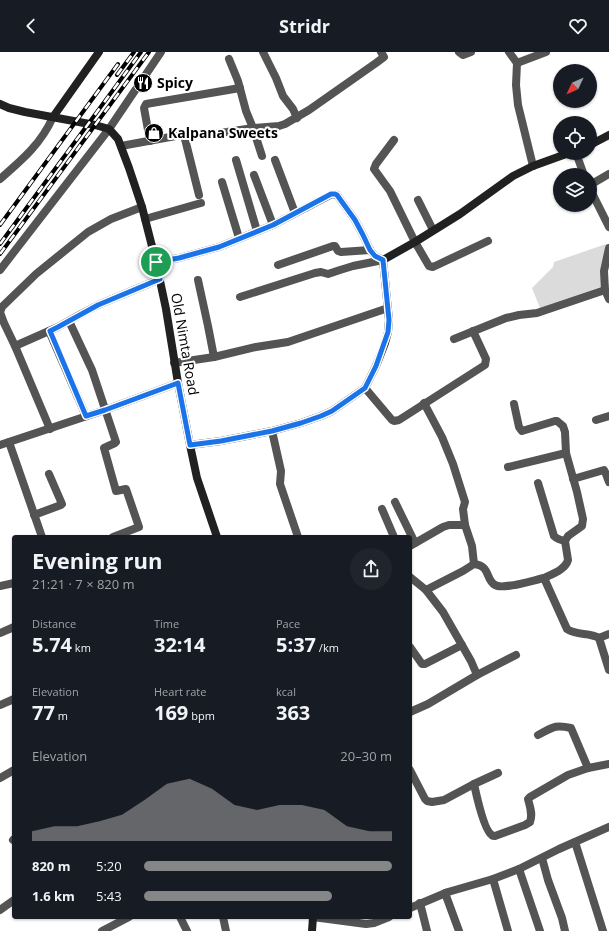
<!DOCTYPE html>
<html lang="en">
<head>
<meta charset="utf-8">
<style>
	:root { --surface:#171b24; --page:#20242c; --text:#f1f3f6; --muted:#9ea1a6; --accent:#858687 }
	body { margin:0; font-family:"Open Sans",sans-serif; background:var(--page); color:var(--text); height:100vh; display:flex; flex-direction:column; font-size:15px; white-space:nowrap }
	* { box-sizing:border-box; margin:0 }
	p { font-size:13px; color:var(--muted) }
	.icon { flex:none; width:22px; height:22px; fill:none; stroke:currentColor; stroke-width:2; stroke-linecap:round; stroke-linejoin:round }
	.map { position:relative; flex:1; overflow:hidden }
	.details { position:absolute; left:12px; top:483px; width:400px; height:384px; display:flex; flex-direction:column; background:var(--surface); border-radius:4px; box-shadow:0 1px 3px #0004 }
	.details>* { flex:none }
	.needle { width:26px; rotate:226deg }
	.fabs { position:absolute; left:553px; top:12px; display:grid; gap:8px }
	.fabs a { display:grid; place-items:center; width:44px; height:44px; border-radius:50%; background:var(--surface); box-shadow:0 1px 3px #0004; font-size:20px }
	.pin { position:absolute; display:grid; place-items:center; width:34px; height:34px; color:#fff; margin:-17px; border:2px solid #fff; border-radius:50%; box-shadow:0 1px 4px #0007 }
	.round { display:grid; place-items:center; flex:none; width:42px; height:42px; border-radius:21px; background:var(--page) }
	.overview { display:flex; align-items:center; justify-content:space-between; height:68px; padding:0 20px }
	h1 { font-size:22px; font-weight:700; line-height:30px }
	.figures { display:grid; grid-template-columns:repeat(3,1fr); gap:6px; height:68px; padding:4px 20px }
	.figures div { display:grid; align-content:center }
	.figures b { font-size:20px; font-weight:700 }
	.figures small { font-size:11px; font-weight:400 }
	.figures p { font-size:11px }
	.chart { height:112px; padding:8px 20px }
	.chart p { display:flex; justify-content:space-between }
	.chart svg { width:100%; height:72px; margin-top:4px; fill:var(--accent); opacity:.7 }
	ul { padding:0 20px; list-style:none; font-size:13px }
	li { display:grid; grid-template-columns:64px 48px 1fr; align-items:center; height:30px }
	li i { height:10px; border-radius:5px; background:var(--accent) }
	header { display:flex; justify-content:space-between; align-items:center; height:52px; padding:0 20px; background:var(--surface); font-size:18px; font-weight:700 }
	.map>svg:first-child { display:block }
</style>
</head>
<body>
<header><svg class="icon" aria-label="back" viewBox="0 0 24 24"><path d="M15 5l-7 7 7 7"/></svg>Stridr<svg class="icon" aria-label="heart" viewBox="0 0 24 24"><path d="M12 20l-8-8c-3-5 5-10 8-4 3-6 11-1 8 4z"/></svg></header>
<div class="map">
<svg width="609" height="879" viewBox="0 0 609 879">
	<rect width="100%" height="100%" fill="#fff"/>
	<path fill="#dbdbdb" d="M606,192L601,218L603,234L540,256L532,236L553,215L554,210Z"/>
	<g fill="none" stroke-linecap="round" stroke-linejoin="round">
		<g stroke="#545454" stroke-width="8">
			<path d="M263,0L276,26L283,44L293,57L297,66"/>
			<path d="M459,0L463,3L471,0"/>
			<path d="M509,0L517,11L516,33L518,53L533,114"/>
			<path d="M229,7L238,29L246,59L253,76L262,104"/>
			<path d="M517,11L546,0"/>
			<path d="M184,83L199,143"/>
			<path d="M394,88L376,112L374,117L390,139L415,190L429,214L433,215L488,189"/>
			<path d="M150,89L144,56L146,52L240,36"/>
			<path d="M121,94L181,83L207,82L227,80L253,76L279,74L285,72L309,58L376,11L384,5L381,0"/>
			<path d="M576,101L584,123"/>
			<path d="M236,108L257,179"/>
			<path d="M275,108L295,161"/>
			<path d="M254,123L273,173"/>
			<path d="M0,127C22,108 41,92 53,65"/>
			<path d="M222,130L239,186"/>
			<path d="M590,133L609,122"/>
			<path d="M590,137L609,175"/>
			<path d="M418,148L433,178"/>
			<path d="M145,167L201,151"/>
			<path d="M609,196L604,219L605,238L609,247"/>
			<path d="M156,210L179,206L219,195L273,173L332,142L337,143L355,168L363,183L370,198L375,204L383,208"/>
			<path d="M278,213L333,194H335L338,199L341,200L370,198"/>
			<path d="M0,218L109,77L161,0"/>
			<path d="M198,228L208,274L214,305"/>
			<path d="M240,245L315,221L321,220L328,222L340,218L353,214L383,208"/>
			<path d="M69,269L92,318L116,390L115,391L104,396L116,439L126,437L139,475L113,485"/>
			<path d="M49,279L86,364"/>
			<path d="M454,287L506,266L519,263L537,261L605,238"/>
			<path d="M15,294L58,275L81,262L98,253L160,227"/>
			<path d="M174,311L214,305L256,295L288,290L388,256"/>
			<path d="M365,336L392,368L394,369L399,368L485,313L486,307L473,279"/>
			<path d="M514,352L519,375L522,379L555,369H557L563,374L565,380L566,401L577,440L583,467L582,474L568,484L565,489L568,508C565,518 552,522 544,526L567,577C577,584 589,580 599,586L609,618"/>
			<path d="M596,368L609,364"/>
			<path d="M50,377L15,294L4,271L0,260L2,255L36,222L88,180L111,167L142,155"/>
			<path d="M272,379L281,419L280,432L298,485"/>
			<path d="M9,390L42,485"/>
			<path d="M0,393L105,358L178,331"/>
			<path d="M508,415L566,401"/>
			<path d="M573,427L604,418L606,422L609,430"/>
			<path d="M538,431L554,484C557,487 560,488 565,489"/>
			<path d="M395,450L415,491"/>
			<path d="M382,457L394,485"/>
			<path d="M34,463L61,453L62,452L49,422"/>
			<path d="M465,473L472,494L474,512"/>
			<path d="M410,494L443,475L449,473H465L463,457L465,450L453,412L442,385L424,351"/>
			<path d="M410,525L426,538L463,519L474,512C491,514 485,527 495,533C503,538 534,528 544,526"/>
			<path d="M0,534L14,531"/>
			<path d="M426,538L443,560L471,609L477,623"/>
			<path d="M0,581L14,575"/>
			<path d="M599,586L609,582"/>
			<path d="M410,595L422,612H425L462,593"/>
			<path d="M0,653L14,647"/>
			<path d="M410,660L428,652L477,623L516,603"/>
			<path d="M538,683C552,676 554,672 571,676L588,716"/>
			<path d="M410,718L425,747L427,749L432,750L444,748L474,732L498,721"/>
			<path d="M0,726L14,718"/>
			<path d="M474,732C476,741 484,779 492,783C492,784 494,784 495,784L525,773L530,770C533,762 530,755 528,747L530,745L568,723L588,716L609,712"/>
			<path d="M13,788L14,787"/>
			<path d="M575,790L603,879"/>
			<path d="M542,806L548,828L562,866L565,879"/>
			<path d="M519,817L540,879"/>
			<path d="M493,827L508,879"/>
			<path d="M445,841L459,879"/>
			<path d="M420,851L427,879"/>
			<path d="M410,856L448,840L493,827L519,817L559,797L609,775"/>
			<path d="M0,858L14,848"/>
			<path d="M180,865L187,879"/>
			<path d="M223,865L226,879"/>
			<path d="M313,865L366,872L374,871L389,865"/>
			<path d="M102,879L129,865"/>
		</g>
		<g stroke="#212121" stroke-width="8">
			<path d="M0,52L9,56L25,60L95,73L109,77L118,87L129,116L142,155L156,210L166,257L178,331L190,393L197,426L217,485"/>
			<path d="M53,65L99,0"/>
			<path d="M590,93L609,83"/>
			<path d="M190,393L221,389L272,379L301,371L321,364L332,359L365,336L376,314L385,291L388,280L389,268L383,208L415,190L460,162L513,124L533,114L569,101"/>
			<path d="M312,879L313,865"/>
		</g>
		<g stroke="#000" stroke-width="4">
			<g id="rail">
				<path d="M117,23L134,0"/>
				<path d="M0,173L118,12"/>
				<path d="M0,192L141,0"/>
				<path d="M0,202L149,0"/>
			</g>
		</g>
		<use href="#rail" stroke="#fff" stroke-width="2.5" stroke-dasharray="8" stroke-linecap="butt"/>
	</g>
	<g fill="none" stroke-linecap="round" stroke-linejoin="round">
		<g stroke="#fff" stroke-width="8">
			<path id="route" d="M331,142H335L337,143L355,168L363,183L370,198L375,204L383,208L389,268L388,280L376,314L365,336L332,359L321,364L301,371L272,379L221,389L190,393L178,331L105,358L86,364L50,279L58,275L98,253L160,227L156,210L179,206L219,195L273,173Z"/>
		</g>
		<use href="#route" stroke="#1a73e8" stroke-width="5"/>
	</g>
	<defs>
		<g id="restaurant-disc" transform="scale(1)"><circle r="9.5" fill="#000" stroke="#fff"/><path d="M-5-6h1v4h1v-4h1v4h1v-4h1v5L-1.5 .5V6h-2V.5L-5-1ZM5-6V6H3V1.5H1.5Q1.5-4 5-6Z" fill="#fff"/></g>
		<g id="shop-disc" transform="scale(1)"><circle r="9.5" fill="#000" stroke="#fff"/><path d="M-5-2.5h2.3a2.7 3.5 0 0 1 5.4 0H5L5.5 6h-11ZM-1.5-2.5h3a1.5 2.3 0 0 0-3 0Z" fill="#fff"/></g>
	</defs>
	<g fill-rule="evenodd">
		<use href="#restaurant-disc" x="143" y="31"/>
		<use href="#shop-disc" x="154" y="81"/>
	</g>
	<g text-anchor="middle" stroke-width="4" stroke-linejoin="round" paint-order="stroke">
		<g font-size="14" font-weight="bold" fill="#000" stroke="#fff" text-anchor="start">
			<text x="157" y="36">Spicy</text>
			<text x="168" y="86">Kalpana Sweets</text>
		</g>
		<g font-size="14" fill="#000" stroke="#fff">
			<text transform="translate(185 292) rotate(80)" y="5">Old Nimta Road</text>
		</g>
	</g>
</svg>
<div class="fabs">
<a><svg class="needle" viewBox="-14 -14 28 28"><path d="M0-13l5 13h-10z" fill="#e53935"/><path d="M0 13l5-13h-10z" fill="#9ea1a6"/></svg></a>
<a><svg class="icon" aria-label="locate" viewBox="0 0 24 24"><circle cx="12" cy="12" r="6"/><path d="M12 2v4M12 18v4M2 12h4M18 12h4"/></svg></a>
<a><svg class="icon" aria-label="layers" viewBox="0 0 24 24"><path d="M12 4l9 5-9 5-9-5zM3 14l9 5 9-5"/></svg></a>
</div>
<div class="pin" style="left:156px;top:210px;background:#1e9e55"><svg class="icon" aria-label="arrive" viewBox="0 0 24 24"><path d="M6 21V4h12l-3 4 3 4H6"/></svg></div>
<section class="details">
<div class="overview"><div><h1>Evening run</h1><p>21:21 · 7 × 820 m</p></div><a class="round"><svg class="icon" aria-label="share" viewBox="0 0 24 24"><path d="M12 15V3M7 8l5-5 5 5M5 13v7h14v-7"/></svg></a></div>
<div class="figures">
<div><p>Distance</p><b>5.74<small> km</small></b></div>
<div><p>Time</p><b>32:14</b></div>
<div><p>Pace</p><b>5:37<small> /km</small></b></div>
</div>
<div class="figures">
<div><p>Elevation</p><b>77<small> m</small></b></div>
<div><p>Heart rate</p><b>169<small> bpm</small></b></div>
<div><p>kcal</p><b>363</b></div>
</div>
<div class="chart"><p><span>Elevation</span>20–30 m</p>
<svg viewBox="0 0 160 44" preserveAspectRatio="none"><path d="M0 44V38L10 35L20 35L30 32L40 28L50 19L60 9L70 6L80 12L90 22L100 25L110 22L120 22L130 25L140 35L150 38L160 38V44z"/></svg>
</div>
<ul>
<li><b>820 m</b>5:20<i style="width:100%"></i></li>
<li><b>1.6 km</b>5:43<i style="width:76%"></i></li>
</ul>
</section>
</div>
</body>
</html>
